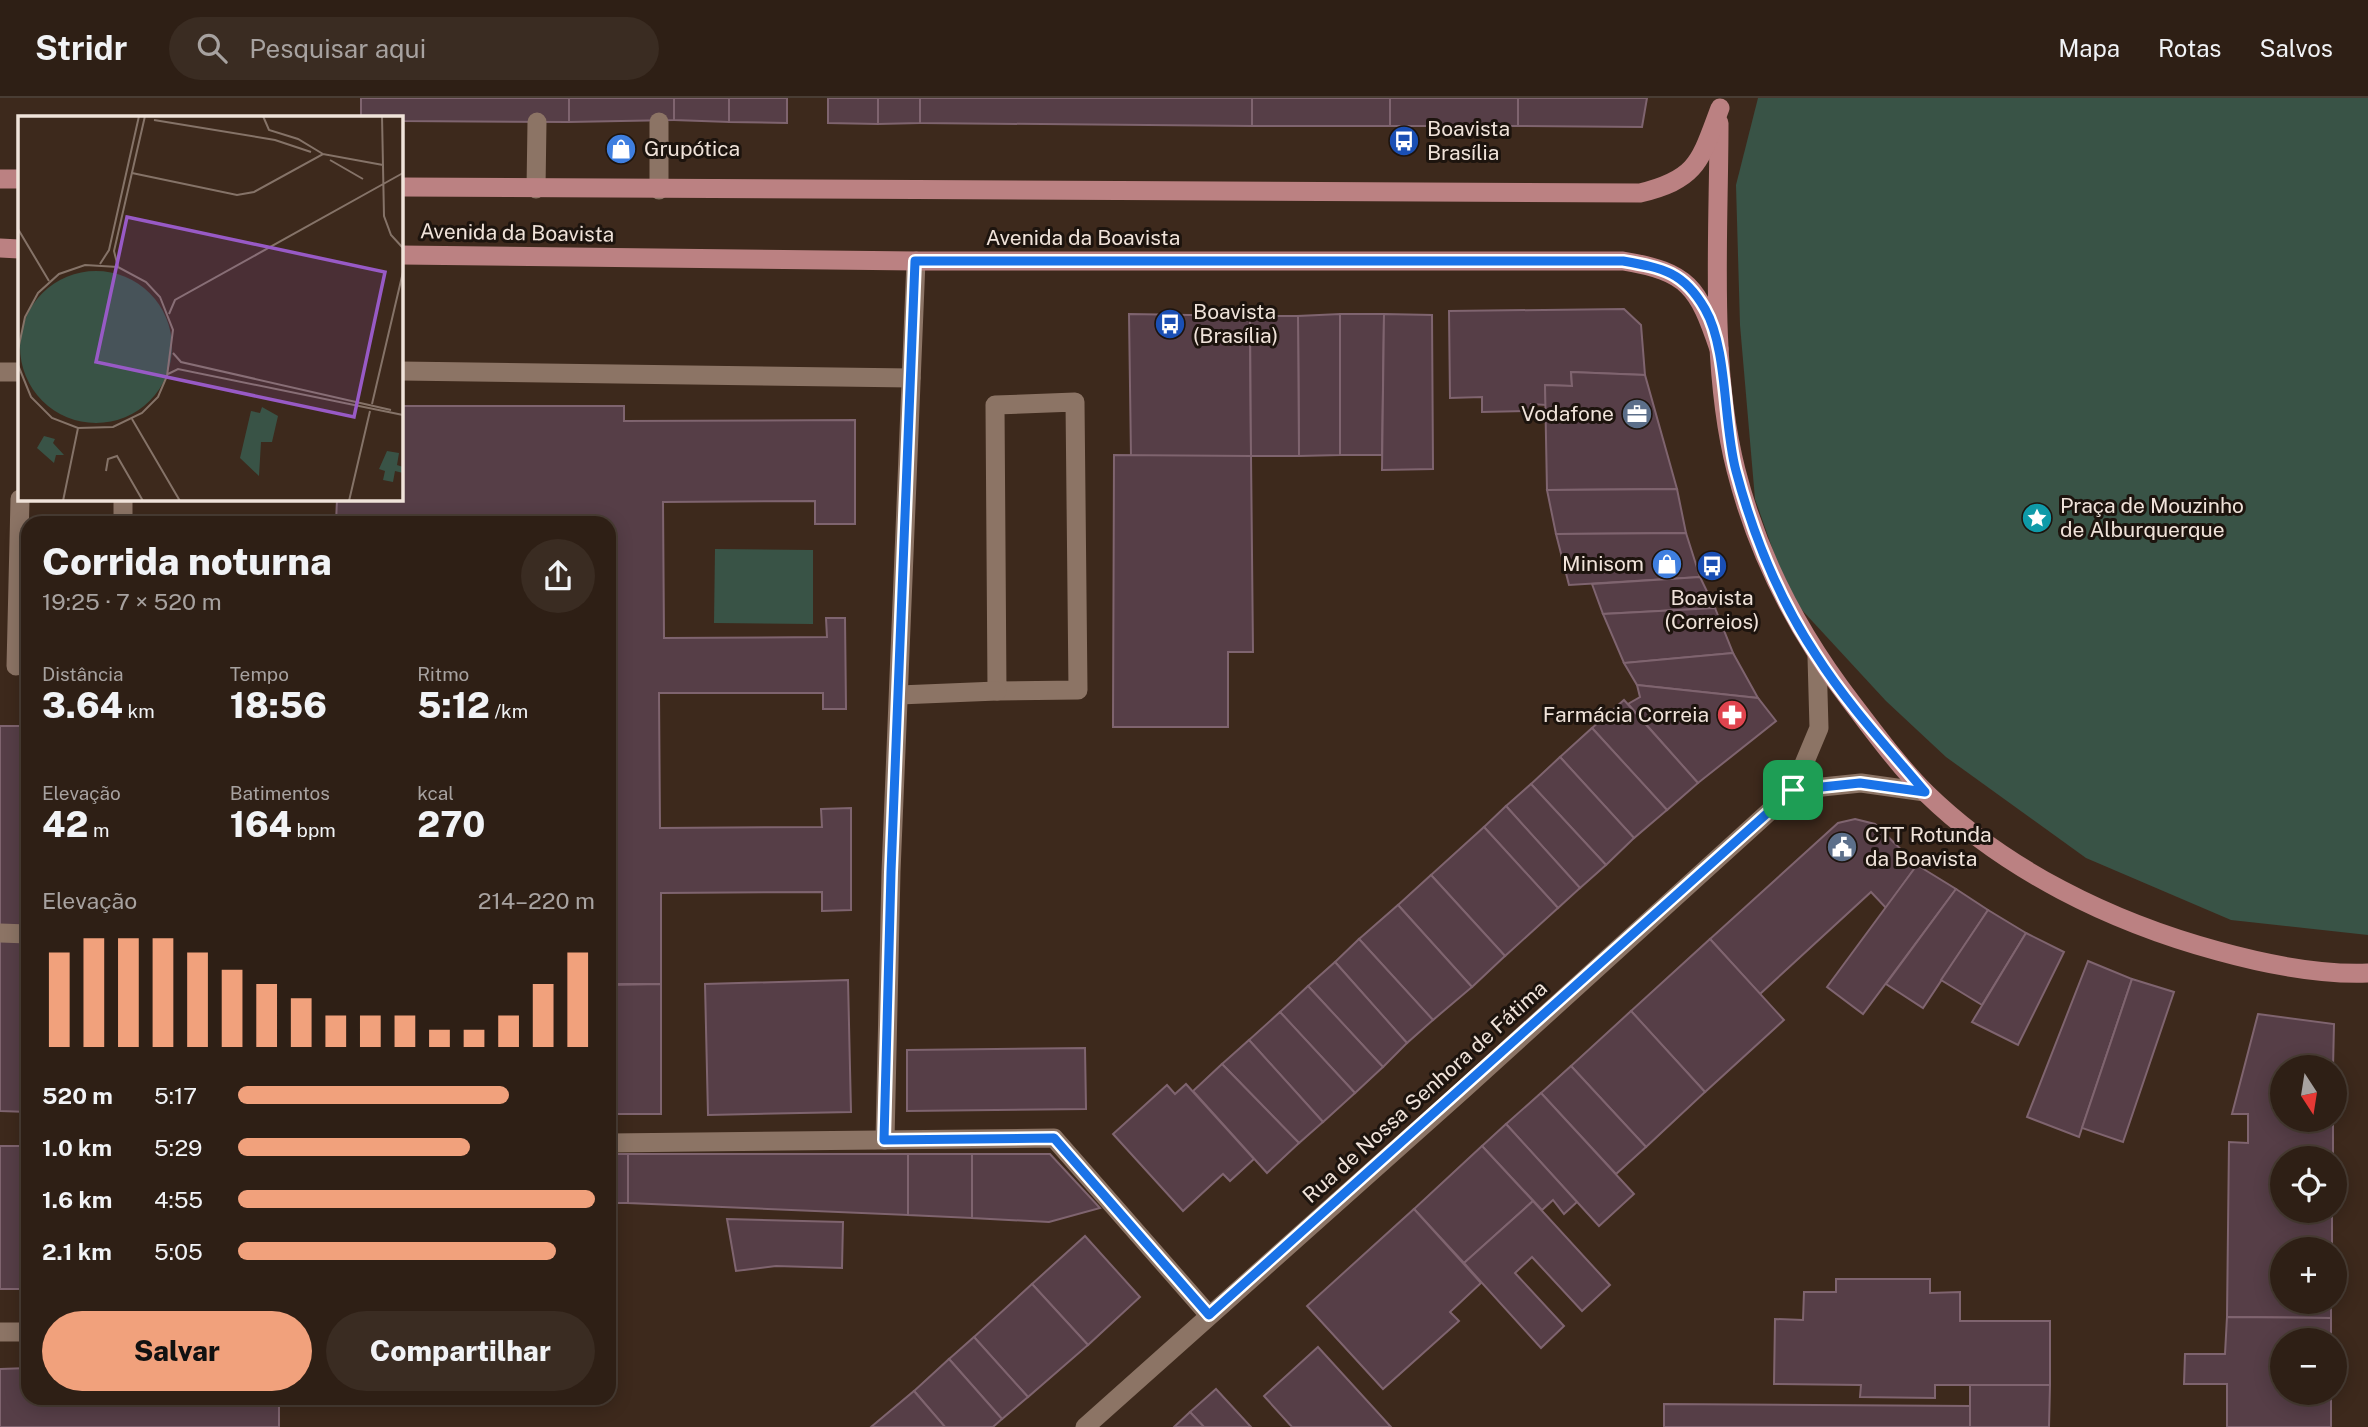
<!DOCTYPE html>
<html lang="pt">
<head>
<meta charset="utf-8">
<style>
	:root { --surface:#2e1f15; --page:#3a2c22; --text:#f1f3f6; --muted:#a7a2a0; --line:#493d34; --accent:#f1a17c }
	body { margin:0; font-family:"Public Sans",sans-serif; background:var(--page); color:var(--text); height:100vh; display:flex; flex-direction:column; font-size:26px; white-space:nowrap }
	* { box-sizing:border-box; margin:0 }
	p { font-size:23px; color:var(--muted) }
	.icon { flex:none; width:38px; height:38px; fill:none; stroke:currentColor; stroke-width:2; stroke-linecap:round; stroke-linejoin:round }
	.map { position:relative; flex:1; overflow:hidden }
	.sheet { position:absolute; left:21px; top:418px; width:595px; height:889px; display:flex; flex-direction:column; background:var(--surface); border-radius:21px; box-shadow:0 4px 18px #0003,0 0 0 2px var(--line) }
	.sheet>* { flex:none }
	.needle { width:46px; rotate:168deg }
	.tools { position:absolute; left:2270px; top:957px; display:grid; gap:14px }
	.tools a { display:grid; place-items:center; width:77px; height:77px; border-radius:50%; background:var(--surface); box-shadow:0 4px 18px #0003,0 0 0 2px var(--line); font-size:35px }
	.pin { position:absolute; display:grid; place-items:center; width:60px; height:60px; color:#fff; margin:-30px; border-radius:14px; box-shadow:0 4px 10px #0006 }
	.round { display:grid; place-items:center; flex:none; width:74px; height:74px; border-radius:37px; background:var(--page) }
	.head { display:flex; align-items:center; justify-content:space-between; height:119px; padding:0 21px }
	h1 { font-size:38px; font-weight:800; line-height:52px }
	.metrics { display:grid; grid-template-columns:repeat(3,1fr); gap:10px; height:119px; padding:7px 21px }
	.metrics div { display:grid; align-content:center }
	.metrics b { font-size:35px; font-weight:800 }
	.metrics small { font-size:19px; font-weight:400 }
	.metrics p { font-size:19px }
	.chart { height:196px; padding:14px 21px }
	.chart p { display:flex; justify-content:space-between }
	.chart svg { width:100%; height:126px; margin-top:7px; stroke:var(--accent); stroke-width:6 }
	.primary-button { display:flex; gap:14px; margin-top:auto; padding:14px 21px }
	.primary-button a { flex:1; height:80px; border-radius:42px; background:var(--accent); color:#111; font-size:28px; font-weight:800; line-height:80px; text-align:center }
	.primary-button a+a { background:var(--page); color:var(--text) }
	ul { padding:0 21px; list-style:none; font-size:23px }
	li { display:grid; grid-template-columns:112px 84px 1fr; align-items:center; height:52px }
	li i { height:18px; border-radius:9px; background:var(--accent) }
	header { display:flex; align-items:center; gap:42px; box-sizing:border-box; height:98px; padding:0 35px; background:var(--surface); border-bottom:2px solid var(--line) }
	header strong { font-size:33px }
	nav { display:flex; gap:38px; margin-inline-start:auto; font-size:24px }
	.search { width:490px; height:63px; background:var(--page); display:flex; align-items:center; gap:18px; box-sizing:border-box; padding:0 24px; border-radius:38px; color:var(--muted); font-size:26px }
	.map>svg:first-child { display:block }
</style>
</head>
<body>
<header>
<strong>Stridr</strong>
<div class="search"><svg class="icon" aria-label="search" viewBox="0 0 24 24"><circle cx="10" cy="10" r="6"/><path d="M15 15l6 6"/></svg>Pesquisar aqui</div>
<nav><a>Mapa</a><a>Rotas</a><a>Salvos</a></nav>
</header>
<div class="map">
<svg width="2368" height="1329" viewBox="0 0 2368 1329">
	<rect width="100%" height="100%" fill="#3d291c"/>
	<g fill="#395346">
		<path d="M1758,0H2368V837L2231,822L2086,760L1946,659L1886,603L1789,498L1755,401L1740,227L1736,87Z"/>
		<path d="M715,451L813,452V526L714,525Z"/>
	</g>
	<g fill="#563e47" stroke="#7f646f" stroke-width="2">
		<path d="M361,0H569V24L401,23V19H361Z"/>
		<path d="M569,0H674V22L569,24Z"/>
		<path d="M674,0H729V24L674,22Z"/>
		<path d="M729,0H787V25L729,24Z"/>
		<path d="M828,0H878V26L828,25Z"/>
		<path d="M878,0H920V25L878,26Z"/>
		<path d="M920,0H1252V28L920,25Z"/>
		<rect x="1252" y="0" width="138" height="28"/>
		<rect x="1390" y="0" width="128" height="28"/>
		<path d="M1518,0H1647L1642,29L1518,28Z"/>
		<path d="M1624,211L1641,227L1645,277L1571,274L1572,288L1545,287L1546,307L1531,306V313L1482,314V299L1450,300L1449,213Z"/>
		<path d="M1129,216L1250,218L1251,358L1131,359Z"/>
		<path d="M1340,216H1384L1382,357H1340Z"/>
		<path d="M1340,216V357L1299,358L1298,218Z"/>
		<path d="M1384,216L1432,217L1433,371L1382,372Z"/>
		<path d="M1250,218H1298L1299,358H1251Z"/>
		<path d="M1571,274L1645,277L1677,391L1547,392L1545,287L1572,288Z"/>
		<path d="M401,308H624V323L855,322V426H815V403L663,404L664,540L827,539L826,520H845L846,611H823V595H659L660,730L822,729L821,711L851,710V812L822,813V794L661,795V886H609V425H336L337,401H401Z"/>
		<path d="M1114,357L1251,358L1253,554H1228V629H1113Z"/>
		<path d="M1677,391L1686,435L1556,436L1547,392Z"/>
		<path d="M1686,435L1700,479L1569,487L1556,436Z"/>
		<path d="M1700,479L1715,510L1603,516L1592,486Z"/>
		<path d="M1715,510L1733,555L1624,565L1603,516Z"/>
		<path d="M1733,555L1758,600L1637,587L1624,565Z"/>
		<path d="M1637,587L1758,600L1776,623L1698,685L1628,606L1640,599Z"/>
		<path d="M1624,602L1698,685L1667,712L1592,630Z"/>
		<path d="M0,628H28V1014L0,1013Z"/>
		<path d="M1592,630L1667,712L1634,740L1560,659Z"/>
		<path d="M1560,659L1634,740L1606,767L1531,686Z"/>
		<path d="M1531,686L1606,767L1580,790L1506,708Z"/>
		<path d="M1506,708L1580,790L1558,810L1484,729Z"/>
		<path d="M1855,721L1875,726L1917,767L1886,810L1871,794L1760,896L1710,841L1838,725Z"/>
		<path d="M1484,729L1558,810L1505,858L1431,777Z"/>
		<path d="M1917,767L1956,791L1863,916L1827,889Z"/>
		<path d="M1431,777L1505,858L1472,889L1398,807Z"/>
		<path d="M1956,791L1988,812L1923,910L1886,886Z"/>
		<path d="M1398,807L1472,889L1433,922L1359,841Z"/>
		<path d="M1988,812L2026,835L1982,907L1941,882Z"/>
		<path d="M2026,835L2064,854L2018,947L1972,924Z"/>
		<path d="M1359,841L1433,922L1407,945L1335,864Z"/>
		<path d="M1710,841L1784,922L1705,994L1631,913Z"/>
		<path d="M2088,863L2132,881L2079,1039L2027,1019Z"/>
		<path d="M1335,864L1407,945L1383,969L1308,888Z"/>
		<path d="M2132,881L2174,894L2123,1044L2082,1030Z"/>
		<path d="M848,882L851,1014L708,1017L705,886Z"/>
		<path d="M661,886V1016H609V887Z"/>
		<path d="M1308,888L1383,969L1355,995L1280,914Z"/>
		<path d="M1631,913L1705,994L1646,1049L1571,968Z"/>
		<path d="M1280,914L1355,995L1323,1024L1249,942Z"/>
		<path d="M2258,916L2334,926L2333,970H2282V1022H2333V1060H2282V1113H2332V1152H2282V1204H2331V1220L2227,1219L2229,1044L2248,1045V1016H2232Z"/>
		<path d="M1249,942L1323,1024L1299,1045L1222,966Z"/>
		<path d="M1085,950L1086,1011L907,1013V952Z"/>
		<path d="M1222,966L1299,1045L1267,1075L1193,993Z"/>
		<path d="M1571,968L1646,1049L1616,1076L1541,995Z"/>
		<path d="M1186,986L1254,1061L1230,1083L1223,1076L1183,1113L1113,1036L1167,987L1175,996Z"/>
		<path d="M1541,995L1634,1096L1599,1128L1506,1026Z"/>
		<path d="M1506,1026L1577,1104L1564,1116L1553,1102L1542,1112L1482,1048Z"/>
		<rect x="0" y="1048" width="28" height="143"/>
		<path d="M1482,1048L1533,1103L1464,1165L1414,1111Z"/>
		<rect x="609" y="1056" width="19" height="49"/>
		<path d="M628,1056H908V1117L628,1105Z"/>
		<path d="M908,1056H972V1120L908,1117Z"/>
		<path d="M972,1056H1050L1100,1110L1049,1124L972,1120Z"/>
		<path d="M1533,1103L1610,1187L1582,1213L1532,1159L1515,1175L1564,1228L1541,1250L1464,1165Z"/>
		<path d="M1414,1111L1481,1185L1450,1214L1459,1223L1383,1291L1307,1208Z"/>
		<path d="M727,1121L843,1124L842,1170L776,1168L736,1173Z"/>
		<path d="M1085,1138L1140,1199L1088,1247L1032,1186Z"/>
		<path d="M1836,1181H1930V1195L1960,1194V1223H2050V1287H1935V1300L1860,1299L1861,1287L1774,1286L1775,1221L1803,1222L1804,1194H1836Z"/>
		<path d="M1032,1186L1088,1247L1028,1299L974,1239Z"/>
		<path d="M2227,1219L2331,1220V1242H2282V1295H2331V1329H2227V1286H2184L2185,1256H2225Z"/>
		<path d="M974,1239L1028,1299L1002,1321L949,1261Z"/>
		<path d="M1318,1249L1391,1329H1292L1264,1298Z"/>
		<path d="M949,1261L1002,1321L993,1329H945L914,1293Z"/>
		<path d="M28,1270V1300H279V1329H0V1271Z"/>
		<path d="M1970,1287H2050L2049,1329H1970Z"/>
		<path d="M1216,1291L1251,1329H1204L1190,1314Z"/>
		<path d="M914,1293L945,1329H871Z"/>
		<path d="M1664,1306L1970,1308V1329H1664Z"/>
		<path d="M1190,1314L1204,1329H1174Z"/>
	</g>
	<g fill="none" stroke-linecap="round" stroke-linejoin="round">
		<g stroke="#8c7465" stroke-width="19">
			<path d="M536,91L537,24"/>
			<path d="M659,92V24"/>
			<path d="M401,273L911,280"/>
			<path d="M0,274H19"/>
			<path d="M1075,304L1078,592L997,593L995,307Z"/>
			<path d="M123,425V401"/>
			<path d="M16,568L20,401"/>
			<path d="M899,597L997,593"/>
			<path d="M0,835L28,836"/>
			<path d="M885,1042L891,774L916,163"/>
			<path d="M609,1045L1054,1040L1209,1217"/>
			<path d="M0,1234H28"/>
		</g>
		<g stroke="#8c7465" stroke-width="19">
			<path d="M1793,692L1861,685L1925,694"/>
			<path d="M1085,1329L1464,991L1793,692L1819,630L1817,559"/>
		</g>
		<g stroke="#bb8182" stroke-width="19">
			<path d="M1719,25C1719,135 1709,267 1736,372C1758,459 1798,535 1852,605C1875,635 1899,668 1926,695C2005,772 2111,824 2218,853C2265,866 2318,877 2368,875"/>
			<path d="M0,81H19"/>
			<path d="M401,89L1640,95C1698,81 1700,63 1720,10"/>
			<path d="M0,150L19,151"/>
			<path d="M401,157L916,163H1623C1689,174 1698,189 1719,251"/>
		</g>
	</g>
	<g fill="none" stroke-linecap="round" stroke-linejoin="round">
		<g stroke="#fff" stroke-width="14">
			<path id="route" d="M915,163H1623C1663,170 1684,174 1705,211C1728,251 1723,325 1736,373C1753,437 1779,501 1816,557C1847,606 1888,650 1925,694L1860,685L1793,692L1209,1217L1054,1040L884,1042L891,774Z"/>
		</g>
		<use href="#route" stroke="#1a73e8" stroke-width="9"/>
	</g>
	<defs>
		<g id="bus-disc" transform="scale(1.575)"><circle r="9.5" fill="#1a4fb4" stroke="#1d140e"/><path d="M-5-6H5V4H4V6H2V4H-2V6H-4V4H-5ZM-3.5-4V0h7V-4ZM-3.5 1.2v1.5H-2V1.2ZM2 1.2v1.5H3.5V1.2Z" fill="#fff"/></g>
		<g id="shop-disc" transform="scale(1.575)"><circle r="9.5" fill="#3f7fe0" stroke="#1d140e"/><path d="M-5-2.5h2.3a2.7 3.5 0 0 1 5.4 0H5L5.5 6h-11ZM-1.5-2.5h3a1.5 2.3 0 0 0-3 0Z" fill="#fff"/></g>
		<g id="office-disc" transform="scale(1.575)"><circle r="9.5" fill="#5c6f8a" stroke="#1d140e"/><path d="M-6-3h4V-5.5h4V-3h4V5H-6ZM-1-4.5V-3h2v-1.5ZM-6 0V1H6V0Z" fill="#fff"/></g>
		<g id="sight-disc" transform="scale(1.575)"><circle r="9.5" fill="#0f9aa8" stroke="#1d140e"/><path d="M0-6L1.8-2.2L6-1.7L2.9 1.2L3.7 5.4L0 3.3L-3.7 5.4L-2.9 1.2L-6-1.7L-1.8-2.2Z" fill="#fff"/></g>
		<g id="pharmacy-disc" transform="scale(1.575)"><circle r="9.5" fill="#e0444e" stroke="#1d140e"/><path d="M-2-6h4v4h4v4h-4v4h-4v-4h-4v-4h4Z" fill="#fff"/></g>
		<g id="civic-disc" transform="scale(1.575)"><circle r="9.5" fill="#5c6f8a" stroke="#1d140e"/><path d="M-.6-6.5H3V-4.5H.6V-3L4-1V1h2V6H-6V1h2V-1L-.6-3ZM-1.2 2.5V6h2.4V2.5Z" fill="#fff"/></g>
	</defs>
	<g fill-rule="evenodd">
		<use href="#bus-disc" x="1404" y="43"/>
		<use href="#shop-disc" x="621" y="51"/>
		<use href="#bus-disc" x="1170" y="226"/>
		<use href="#office-disc" x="1637" y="316"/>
		<use href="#sight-disc" x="2037" y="420"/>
		<use href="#shop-disc" x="1667" y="466"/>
		<use href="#bus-disc" x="1712" y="468"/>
		<use href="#pharmacy-disc" x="1732" y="617"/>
		<use href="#civic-disc" x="1842" y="749"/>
	</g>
	<g text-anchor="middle" stroke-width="6" stroke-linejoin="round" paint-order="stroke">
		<g font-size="21" fill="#f0e3da" stroke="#1d140e" text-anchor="start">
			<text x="1427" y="38">Boavista<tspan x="1427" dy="24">Brasília</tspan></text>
			<text x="644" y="58">Grupótica</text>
			<text x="1193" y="221">Boavista<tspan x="1193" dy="24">(Brasília)</tspan></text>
			<text x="1614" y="323" text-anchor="end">Vodafone</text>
			<text x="2060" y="415">Praça de Mouzinho<tspan x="2060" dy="24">de Alburquerque</tspan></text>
			<text x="1644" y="473" text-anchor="end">Minisom</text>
			<text x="1712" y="507" text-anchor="middle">Boavista<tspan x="1712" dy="24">(Correios)</tspan></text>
			<text x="1709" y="624" text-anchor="end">Farmácia Correia</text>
			<text x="1865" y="744">CTT Rotunda<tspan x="1865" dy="24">da Boavista</tspan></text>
		</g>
		<g font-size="21" fill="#f0e3da" stroke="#1d140e">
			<text transform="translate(517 135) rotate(1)" y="7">Avenida da Boavista</text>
			<text x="1083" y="147">Avenida da Boavista</text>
			<text transform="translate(1425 994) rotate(-42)" y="7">Rua de Nossa Senhora de Fátima</text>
		</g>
	</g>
	<g transform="translate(18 18)">
		<rect width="385" height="385" fill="#3d291c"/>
		<path d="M2 231a76 76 0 1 1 152 0a76 76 0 1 1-152 0ZM244,291L260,300L254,326H243L241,360L222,342L233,295L242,297ZM26,320L37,323L35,327L46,339H38L36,347L19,332ZM369,335L381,337L379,349L385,351V357L377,355L375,366L365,364L367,355L361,353Z" fill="#395346"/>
		<path fill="none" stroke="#857368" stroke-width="2" d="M245,0L251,14L280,23L305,38M364,0L366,100L373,119L385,132M136,4L257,24L293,36M312,44L345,63M114,57L219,79L236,76L305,38L365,49M0,113L31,165M82,148L91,134L121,0M100,151L96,135L127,0M151,198L157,184L385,57M0,234L7,201L20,177L41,158L67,149L100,151L128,166L142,181L155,214L149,260L140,281L124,297L95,311L60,312L34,302L13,281L0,249M155,237L163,246L373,294M150,258L160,253L385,299M354,288L385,156M114,303L162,385M88,355L90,343L99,340L125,385M45,385L60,312M331,385L352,295"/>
		<path fill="#985ac6" fill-opacity="0.15" stroke="#985ac6" stroke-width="3.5" d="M109,101L367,156L336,301L78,246Z"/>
		<rect width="385" height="385" fill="none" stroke="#f0e3da" stroke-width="3.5"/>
	</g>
</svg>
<div class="tools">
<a><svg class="needle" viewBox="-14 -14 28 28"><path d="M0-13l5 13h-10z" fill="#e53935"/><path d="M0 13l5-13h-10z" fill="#a7a2a0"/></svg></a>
<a><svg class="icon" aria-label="locate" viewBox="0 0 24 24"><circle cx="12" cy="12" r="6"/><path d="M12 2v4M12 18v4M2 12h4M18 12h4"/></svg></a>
<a>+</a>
<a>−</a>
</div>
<div class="pin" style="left:1793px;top:692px;background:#1e9e55"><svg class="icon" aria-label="arrive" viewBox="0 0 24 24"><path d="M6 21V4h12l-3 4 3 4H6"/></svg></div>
<section class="sheet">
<div class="head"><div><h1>Corrida noturna</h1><p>19:25 · 7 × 520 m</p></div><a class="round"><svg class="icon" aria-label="share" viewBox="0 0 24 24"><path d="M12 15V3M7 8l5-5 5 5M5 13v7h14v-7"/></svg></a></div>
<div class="metrics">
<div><p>Distância</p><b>3.64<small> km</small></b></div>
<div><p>Tempo</p><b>18:56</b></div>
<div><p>Ritmo</p><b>5:12<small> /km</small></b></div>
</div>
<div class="metrics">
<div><p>Elevação</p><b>42<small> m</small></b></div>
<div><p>Batimentos</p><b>164<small> bpm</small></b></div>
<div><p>kcal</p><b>270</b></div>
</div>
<div class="chart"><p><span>Elevação</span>214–220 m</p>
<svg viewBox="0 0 160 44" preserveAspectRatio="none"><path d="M5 44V11M15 44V6M25 44V6M35 44V6M45 44V11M55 44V17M65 44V22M75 44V27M85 44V33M95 44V33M105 44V33M115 44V38M125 44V38M135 44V33M145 44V22M155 44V11"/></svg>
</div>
<ul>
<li><b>520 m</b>5:17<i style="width:76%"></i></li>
<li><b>1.0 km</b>5:29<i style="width:65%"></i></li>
<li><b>1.6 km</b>4:55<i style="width:100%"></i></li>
<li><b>2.1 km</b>5:05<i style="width:89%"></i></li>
</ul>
<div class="primary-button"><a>Salvar</a><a>Compartilhar</a></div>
</section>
</div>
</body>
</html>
